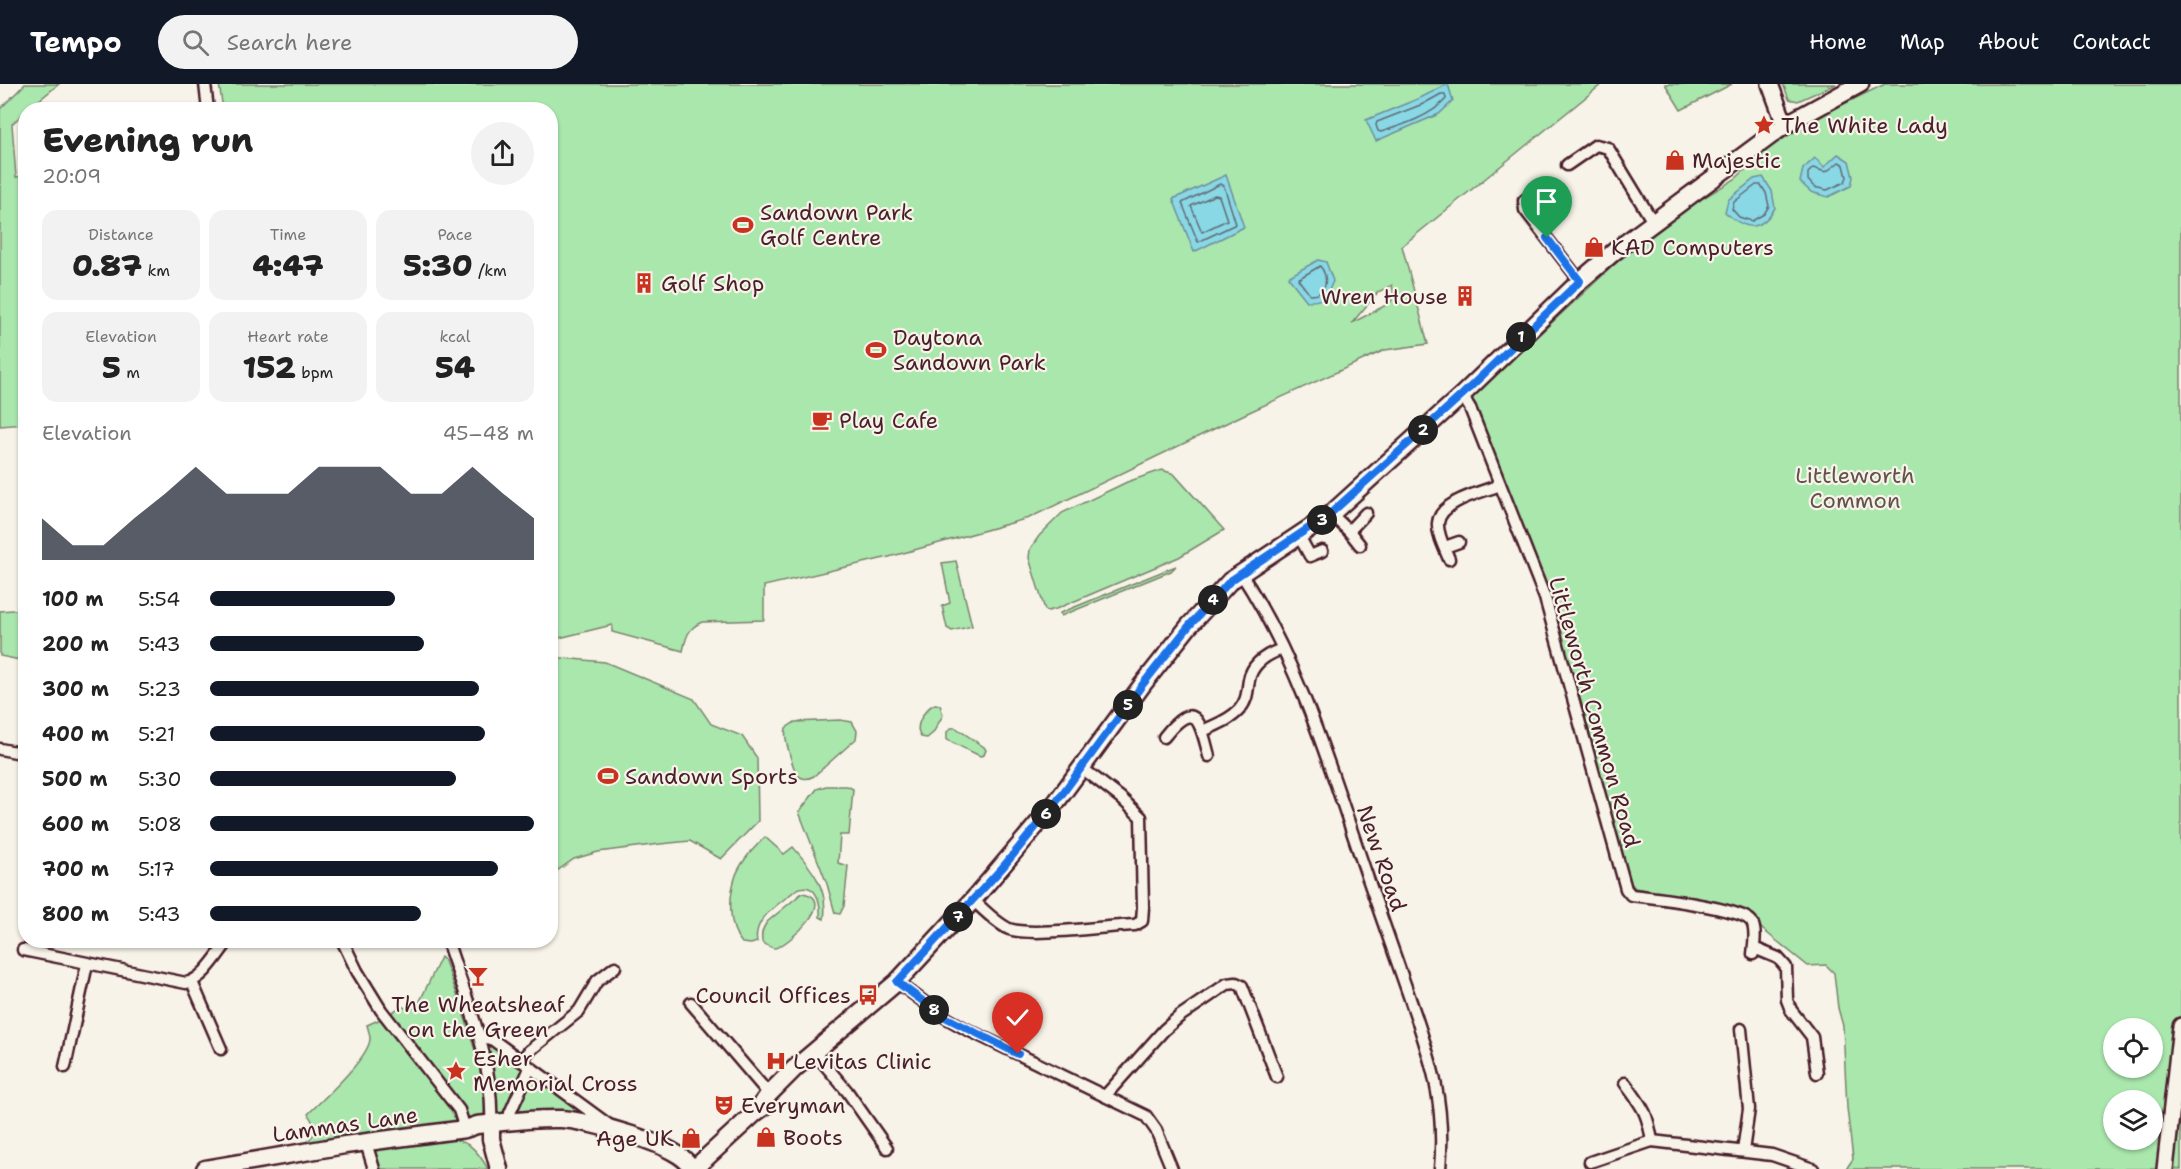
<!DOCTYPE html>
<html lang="en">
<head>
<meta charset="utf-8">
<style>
	:root { --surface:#fff; --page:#f2f2f2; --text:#222; --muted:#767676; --accent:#111827 }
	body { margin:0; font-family:"Shantell Sans",sans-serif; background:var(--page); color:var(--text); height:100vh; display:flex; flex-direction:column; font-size:22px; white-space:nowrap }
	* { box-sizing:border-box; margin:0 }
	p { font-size:20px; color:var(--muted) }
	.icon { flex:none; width:33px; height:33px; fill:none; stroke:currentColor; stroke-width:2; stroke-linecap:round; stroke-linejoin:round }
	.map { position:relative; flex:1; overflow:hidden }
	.side { position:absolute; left:18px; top:18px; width:540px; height:846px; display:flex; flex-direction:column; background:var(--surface); border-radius:24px; box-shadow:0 2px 4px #0004 }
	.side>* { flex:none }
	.controls { position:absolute; left:2103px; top:934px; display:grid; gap:12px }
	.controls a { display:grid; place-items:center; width:60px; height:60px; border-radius:50%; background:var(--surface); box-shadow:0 2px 4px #0004; font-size:30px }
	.pin { position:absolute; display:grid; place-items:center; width:51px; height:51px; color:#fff; margin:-62px -26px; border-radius:50% 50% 50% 0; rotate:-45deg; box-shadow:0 0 6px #0007 }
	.pin .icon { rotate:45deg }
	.km { position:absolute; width:30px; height:30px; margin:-15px; border-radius:50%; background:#222; color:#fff; font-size:16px; line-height:30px; text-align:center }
	.round { display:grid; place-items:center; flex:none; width:63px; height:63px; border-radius:32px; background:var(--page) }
	.summary { display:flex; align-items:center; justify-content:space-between; height:102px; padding:0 24px }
	h1 { font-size:33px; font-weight:800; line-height:45px }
	.figures { display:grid; grid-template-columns:repeat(3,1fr); gap:9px; height:102px; padding:6px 24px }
	.figures div { display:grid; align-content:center; border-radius:15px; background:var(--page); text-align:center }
	.figures b { font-size:30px; font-weight:800 }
	.figures small { font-size:16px; font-weight:400 }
	.figures p { font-size:16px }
	.chart { height:168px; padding:12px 24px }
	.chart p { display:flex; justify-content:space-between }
	.chart svg { width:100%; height:108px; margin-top:6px; fill:var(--accent); opacity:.7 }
	ul { padding:0 24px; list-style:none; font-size:20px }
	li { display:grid; grid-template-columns:96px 72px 1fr; align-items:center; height:45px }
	li i { height:15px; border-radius:8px; background:var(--accent) }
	header { display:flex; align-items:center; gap:36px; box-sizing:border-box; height:84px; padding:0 30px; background:var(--accent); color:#fff }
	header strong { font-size:28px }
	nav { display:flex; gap:33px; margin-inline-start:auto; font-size:21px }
	.search { width:420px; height:54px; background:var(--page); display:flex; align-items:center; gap:15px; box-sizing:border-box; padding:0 21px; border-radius:33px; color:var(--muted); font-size:22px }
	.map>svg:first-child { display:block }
</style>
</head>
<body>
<header>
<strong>Tempo</strong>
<div class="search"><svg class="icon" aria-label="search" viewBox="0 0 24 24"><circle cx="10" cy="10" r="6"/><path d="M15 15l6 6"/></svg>Search here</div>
<nav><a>Home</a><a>Map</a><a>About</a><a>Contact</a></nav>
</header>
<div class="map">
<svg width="2181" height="1085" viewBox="0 0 2181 1085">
	<rect width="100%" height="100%" fill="#f7f3e8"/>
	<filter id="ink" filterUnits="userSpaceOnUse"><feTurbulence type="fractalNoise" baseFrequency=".0167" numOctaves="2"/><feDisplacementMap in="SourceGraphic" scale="12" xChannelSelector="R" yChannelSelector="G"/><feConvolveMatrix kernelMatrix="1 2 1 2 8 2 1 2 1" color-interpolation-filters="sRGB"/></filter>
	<g filter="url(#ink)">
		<g fill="#a9e7ad" stroke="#7a836c" stroke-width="1.5" fill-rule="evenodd">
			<path d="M25,0H59L28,25L26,26L25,28L12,40L16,93L26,91V265L23,266L26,340L0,342V25Z"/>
			<path d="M219,0H1602L1402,162L1428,260L1385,266L1245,330L1029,434L889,473L764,502V536L702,538C688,544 686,553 683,567L612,548V541L551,556L550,26L223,25ZM1392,201L1394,212L1390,219L1352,239L1378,208Z"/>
			<path d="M1665,0H1732L1681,26Z"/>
			<path d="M1783,0H1836L1798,17L1789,15Z"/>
			<path d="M1885,0H2181V1085H1846L1853,1075L1847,1024L1843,942L1838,924L1834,889L1826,881L1808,882L1762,845L1751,828L1741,824L1645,806L1635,804L1627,795L1549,509L1472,316L1474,311L1617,178L1698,117L1735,95L1774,60L1833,25ZM2114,945H2152V984H2114ZM2114,1017H2152V1056H2114Z"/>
			<path d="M1162,386L1174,390L1224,446L1179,473L1056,525L1048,527L1045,526L1029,474L1030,465L1039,452L1062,429L1127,398Z"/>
			<path d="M956,477L972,542L952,547L947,544L942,522L950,519L942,479Z"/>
			<path d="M1176,482L1171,487L1061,532L1060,529Z"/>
			<path d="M25,525V577L0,572V527Z"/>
			<path d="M551,573L605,578L694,615L711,640L742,652L757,674L758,737L721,775L690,757L660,760L598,768L574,775L551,791Z"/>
			<path d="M935,620L940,621L943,631L933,649L927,654L921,653C913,643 924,625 935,620Z"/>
			<path d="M840,636L852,638L857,647L856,655L814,692C796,702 793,681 789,668C787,660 784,652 786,644L795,638Z"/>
			<path d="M951,644H956L984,663L986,666L984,671L980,672L947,656V648Z"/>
			<path d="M826,702H847L853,705L849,751H840L838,779L848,782L844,822L840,830L835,829L827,800L799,728L817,705Z"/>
			<path d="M765,753L784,770L793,763C811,784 829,804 824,835L820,833C821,818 816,797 797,805C781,819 752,834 757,858L751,860L742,859C727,842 729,811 736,791C742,776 754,764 765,753Z"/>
			<path d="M802,809C841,814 787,862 775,864C770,864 766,861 762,858C761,850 762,845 767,838Z"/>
			<path d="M441,873L445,877C455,904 496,1013 482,1035L471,1037L390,930L401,922L410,926L418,921Z"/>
			<path d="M383,934L452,1021L456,1036L454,1039L305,1061L317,1046L308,1030C322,1016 369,974 370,955C370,951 368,945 367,941Z"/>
			<path d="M489,958L524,983L525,986L507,1031L500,1032L496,1024L487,960Z"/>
			<path d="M534,991L601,1038L514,1031L531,992Z"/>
			<path d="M443,1055C468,1055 476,1064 488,1085H378L374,1067L376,1065Z"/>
		</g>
		<g fill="#88d8e5" stroke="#6f8e9b" stroke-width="1.5">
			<path d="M1448,0L1453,17L1439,30L1376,57L1366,36L1420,14Z"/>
			<path d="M1838,70L1849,77L1853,93L1851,102L1828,113L1811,108L1800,98L1803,85L1815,74L1824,83Z"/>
			<path d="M1226,91L1244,143L1194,168L1173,115Z"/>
			<path d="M1763,93L1772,107L1775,124C1760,148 1746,147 1725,128L1728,116L1754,95Z"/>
			<path d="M1318,176L1326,178L1333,197C1327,212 1324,218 1307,217L1288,193Z"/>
		</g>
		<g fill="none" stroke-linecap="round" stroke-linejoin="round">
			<g stroke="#636975" stroke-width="1.5">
				<path d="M1441,10H1445L1446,15C1431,32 1403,41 1381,48L1378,47L1376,41L1377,38L1423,20Z"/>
				<path d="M1839,78L1844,81L1847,93L1845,98L1827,106L1814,103L1808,96V89L1813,84L1826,88Z"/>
				<path d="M1220,100L1224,102L1236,140L1198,158L1182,119Z"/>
				<path d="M1756,101H1761L1766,109L1769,122L1764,130L1752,137L1739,133L1732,125L1734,118Z"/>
				<path d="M1215,111L1219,112L1227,136L1202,148L1191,122Z"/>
				<path d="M1320,182C1329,192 1328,212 1310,211L1298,195Z"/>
			</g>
			<g stroke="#4a1f2b" stroke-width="15">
				<g id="street">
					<path d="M205,0L208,26"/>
					<path d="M1567,81L1596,61L1608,64L1653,138"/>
					<path d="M1543,102L1524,117L1525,126L1580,197"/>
					<path d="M1462,311L1470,324L1545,514L1626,805L1631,811C1651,813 1740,824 1751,837C1757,845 1754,861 1753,870"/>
					<path d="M1331,430L1349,447L1366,429"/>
					<path d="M1349,447L1360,461"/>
					<path d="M1299,452L1310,472L1322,467"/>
					<path d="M1445,463L1459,458"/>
					<path d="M1449,475C1445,465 1437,450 1438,439C1440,417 1482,408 1500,401"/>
					<path d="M1240,488C1300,579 1331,687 1366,789C1380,829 1394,869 1408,909C1430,973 1446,1015 1440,1085"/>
					<path d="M1203,647C1215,641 1230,636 1239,626C1248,616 1247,607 1249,596C1252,579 1268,570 1282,565"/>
					<path d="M1164,653C1195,614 1200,636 1209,672"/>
					<path d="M0,665L26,670"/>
					<path d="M973,816C984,826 996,839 1009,845C1031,853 1108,842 1135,841L1142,837L1143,823L1141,733L1121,714L1082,684"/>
					<path d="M342,856L357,887L381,926L459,1026L465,1045"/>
					<path d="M447,856C466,916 494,975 491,1040"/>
					<path d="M1754,864L1778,874L1786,883L1787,916L1791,926L1812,953L1817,989"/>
					<path d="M23,866L186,899C204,895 217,871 229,856"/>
					<path d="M192,898L221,965"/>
					<path d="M897,898L943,932L966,945L1146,1032L1156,1046L1172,1085"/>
					<path d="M691,919L769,1010"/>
					<path d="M1741,945L1749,1025L1743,1067"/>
					<path d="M479,951L493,956L609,1041"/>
					<path d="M820,975L847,1007L887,1064"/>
					<path d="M521,977L529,967L579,927L597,897L615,883"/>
					<path d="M65,983L87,880"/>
					<path d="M1625,999C1642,1023 1647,1026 1652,1057"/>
					<path d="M1105,1012L1164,946L1180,932L1227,900L1236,899L1242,902L1277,993"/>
					<path d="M510,1038V1029L530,984"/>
					<path d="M366,1059L374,1085"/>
					<path d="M1590,1078L1652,1057L1772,1071L1813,1085"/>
				</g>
			</g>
			<g stroke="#4a1f2b" stroke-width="20">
				<g id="secondary">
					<path d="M1770,0L1785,41"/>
					<path d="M2165,1085L2181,942"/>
				</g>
			</g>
			<g stroke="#4a1f2b" stroke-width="21">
				<g id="primary">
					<path d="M756,1028L769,1010L795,984L897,898L973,816L1057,717L1143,600L1189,542L1230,497L1331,430L1462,311L1580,197L1615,167L1785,41L1860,0"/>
					<path d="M491,1040V1055L499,1085"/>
					<path d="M205,1085L345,1061L465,1045L477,1041C504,1038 533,1034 561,1035C584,1036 687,1061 691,1085"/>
					<path d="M694,1085L756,1028L765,1022"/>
				</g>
			</g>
			<use href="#street" stroke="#f7f3e8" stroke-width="10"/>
			<use href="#secondary" stroke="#f7f3e8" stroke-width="15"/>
			<use href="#primary" stroke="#f7f3e8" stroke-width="16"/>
		</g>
	</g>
	<g fill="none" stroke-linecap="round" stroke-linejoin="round" filter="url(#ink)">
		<g stroke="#fff" stroke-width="12">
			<path id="route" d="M1018,970L943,932L897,898L1003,783L1057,717L1143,600L1189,542L1230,497L1331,429L1462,311L1580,197L1547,154"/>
		</g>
		<use href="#route" stroke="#1a73e8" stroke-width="8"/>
	</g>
	<defs>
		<g id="sight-bare" transform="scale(1.62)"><path d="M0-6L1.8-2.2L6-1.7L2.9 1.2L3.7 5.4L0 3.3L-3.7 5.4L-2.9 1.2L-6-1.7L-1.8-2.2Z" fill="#c8321e" stroke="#f7f3e8" stroke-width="2.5" paint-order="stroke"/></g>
		<g id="shop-bare" transform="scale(1.62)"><path d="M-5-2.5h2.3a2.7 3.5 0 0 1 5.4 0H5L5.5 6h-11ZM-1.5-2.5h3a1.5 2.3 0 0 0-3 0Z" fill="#c8321e" stroke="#f7f3e8" stroke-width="2.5" paint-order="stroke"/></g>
		<g id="stadium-bare" transform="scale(1.62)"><path d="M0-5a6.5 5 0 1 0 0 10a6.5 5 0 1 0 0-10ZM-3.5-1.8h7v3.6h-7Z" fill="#c8321e" stroke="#f7f3e8" stroke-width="2.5" paint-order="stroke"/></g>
		<g id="building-bare" transform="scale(1.62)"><path d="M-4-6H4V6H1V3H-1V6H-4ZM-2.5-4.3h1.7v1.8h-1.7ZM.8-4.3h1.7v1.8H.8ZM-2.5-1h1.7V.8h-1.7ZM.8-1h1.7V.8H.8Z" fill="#c8321e" stroke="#f7f3e8" stroke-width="2.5" paint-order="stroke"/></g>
		<g id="cafe-bare" transform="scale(1.62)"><path d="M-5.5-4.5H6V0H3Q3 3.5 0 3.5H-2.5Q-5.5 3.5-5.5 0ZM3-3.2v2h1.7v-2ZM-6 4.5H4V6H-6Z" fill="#c8321e" stroke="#f7f3e8" stroke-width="2.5" paint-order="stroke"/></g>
		<g id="bar-bare" transform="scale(1.62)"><path d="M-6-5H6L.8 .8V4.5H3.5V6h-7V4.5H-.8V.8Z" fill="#c8321e" stroke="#f7f3e8" stroke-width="2.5" paint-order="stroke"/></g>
		<g id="bus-bare" transform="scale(1.62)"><path d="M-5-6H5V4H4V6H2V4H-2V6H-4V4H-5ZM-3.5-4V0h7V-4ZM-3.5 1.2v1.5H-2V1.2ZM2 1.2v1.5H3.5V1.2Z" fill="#c8321e" stroke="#f7f3e8" stroke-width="2.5" paint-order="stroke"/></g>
		<g id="hospital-bare" transform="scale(1.62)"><path d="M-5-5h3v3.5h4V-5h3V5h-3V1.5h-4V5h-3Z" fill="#c8321e" stroke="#f7f3e8" stroke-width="2.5" paint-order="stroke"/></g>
		<g id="theatre-bare" transform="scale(1.62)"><path d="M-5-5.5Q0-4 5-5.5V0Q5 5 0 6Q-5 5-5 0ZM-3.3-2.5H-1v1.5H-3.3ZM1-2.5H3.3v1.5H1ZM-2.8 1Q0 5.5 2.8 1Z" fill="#c8321e" stroke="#f7f3e8" stroke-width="2.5" paint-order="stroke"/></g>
	</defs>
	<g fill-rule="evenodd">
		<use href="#sight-bare" x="1764" y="41"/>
		<use href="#shop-bare" x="1675" y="76"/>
		<use href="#stadium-bare" x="743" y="141"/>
		<use href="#shop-bare" x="1594" y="163"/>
		<use href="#building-bare" x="644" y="199"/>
		<use href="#building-bare" x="1465" y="212"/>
		<use href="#stadium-bare" x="876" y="266"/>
		<use href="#cafe-bare" x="822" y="336"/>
		<use href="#stadium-bare" x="608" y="692"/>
		<use href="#bar-bare" x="478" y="892"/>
		<use href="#bus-bare" x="868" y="911"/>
		<use href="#hospital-bare" x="776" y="977"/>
		<use href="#sight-bare" x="456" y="987"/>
		<use href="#theatre-bare" x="724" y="1021"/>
		<use href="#shop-bare" x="766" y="1053"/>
		<use href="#shop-bare" x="691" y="1054"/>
	</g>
	<g text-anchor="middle" stroke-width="4.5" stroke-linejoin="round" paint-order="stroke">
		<g font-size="22" fill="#4a1f2b" stroke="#f7f3e8" text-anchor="start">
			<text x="1781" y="49">The White Lady</text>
			<text x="1692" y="84">Majestic</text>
			<text x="760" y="136">Sandown Park<tspan x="760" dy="25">Golf Centre</tspan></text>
			<text x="1611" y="171">KAD Computers</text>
			<text x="661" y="207">Golf Shop</text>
			<text x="1448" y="220" text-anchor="end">Wren House</text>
			<text x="893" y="261">Daytona<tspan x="893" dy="25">Sandown Park</tspan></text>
			<text x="839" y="344">Play Cafe</text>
			<text x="625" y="700">Sandown Sports</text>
			<text x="851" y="919" text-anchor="end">Council Offices</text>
			<text x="478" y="928" text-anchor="middle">The Wheatsheaf<tspan x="478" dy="25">on the Green</tspan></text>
			<text x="473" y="982">Esher<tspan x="473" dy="25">Memorial Cross</tspan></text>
			<text x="793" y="985">Levitas Clinic</text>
			<text x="741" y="1029">Everyman</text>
			<text x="783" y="1061">Boots</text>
			<text x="674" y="1062" text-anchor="end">Age UK</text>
		</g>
		<g font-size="22" fill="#62514c" stroke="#f7f3e8">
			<text x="1855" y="399">Littleworth<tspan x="1855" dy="25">Common</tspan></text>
		</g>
		<g font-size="22" fill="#4a1f2b" stroke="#f7f3e8">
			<text transform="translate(1595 628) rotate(74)" y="8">Littleworth Common Road</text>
			<text transform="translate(1382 774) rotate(71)" y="8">New Road</text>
			<text transform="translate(345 1040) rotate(-8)" y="8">Lammas Lane</text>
		</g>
	</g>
</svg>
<div class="controls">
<a><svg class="icon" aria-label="locate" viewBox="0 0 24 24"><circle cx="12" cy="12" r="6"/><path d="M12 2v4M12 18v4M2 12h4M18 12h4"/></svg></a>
<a><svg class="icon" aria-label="layers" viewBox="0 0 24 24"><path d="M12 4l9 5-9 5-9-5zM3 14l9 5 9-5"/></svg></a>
</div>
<div class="pin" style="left:1547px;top:154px;background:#1e9e55"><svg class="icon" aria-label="arrive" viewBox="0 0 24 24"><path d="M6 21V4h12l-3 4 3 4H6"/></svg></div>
<div class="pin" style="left:1018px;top:970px;background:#d93025"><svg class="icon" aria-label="check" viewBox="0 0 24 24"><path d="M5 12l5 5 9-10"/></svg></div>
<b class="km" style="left:1521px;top:253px">1</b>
<b class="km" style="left:1423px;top:346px">2</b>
<b class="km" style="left:1322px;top:436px">3</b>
<b class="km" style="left:1213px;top:516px">4</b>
<b class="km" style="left:1128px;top:621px">5</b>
<b class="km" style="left:1046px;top:730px">6</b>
<b class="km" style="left:958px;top:833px">7</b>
<b class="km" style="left:934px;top:926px">8</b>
<section class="side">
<div class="summary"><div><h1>Evening run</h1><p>20:09</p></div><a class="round"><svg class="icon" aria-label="share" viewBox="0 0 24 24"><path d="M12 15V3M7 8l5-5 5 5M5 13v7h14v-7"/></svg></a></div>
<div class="figures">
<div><p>Distance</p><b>0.87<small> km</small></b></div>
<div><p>Time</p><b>4:47</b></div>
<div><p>Pace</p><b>5:30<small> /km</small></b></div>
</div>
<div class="figures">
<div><p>Elevation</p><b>5<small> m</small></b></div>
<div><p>Heart rate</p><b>152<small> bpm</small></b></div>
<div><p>kcal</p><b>54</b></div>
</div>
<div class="chart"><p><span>Elevation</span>45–48 m</p>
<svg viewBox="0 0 160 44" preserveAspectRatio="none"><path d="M0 44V27L10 38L20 38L30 27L40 17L50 6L60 17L70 17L80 17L90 6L100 6L110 6L120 17L130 17L140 6L150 17L160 27V44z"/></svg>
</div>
<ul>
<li><b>100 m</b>5:54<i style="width:57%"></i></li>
<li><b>200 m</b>5:43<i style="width:66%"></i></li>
<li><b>300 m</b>5:23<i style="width:83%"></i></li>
<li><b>400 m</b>5:21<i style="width:85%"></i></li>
<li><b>500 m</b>5:30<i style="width:76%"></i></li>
<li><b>600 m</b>5:08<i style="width:100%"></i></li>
<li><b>700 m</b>5:17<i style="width:89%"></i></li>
<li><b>800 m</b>5:43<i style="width:65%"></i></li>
</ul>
</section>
</div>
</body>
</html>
